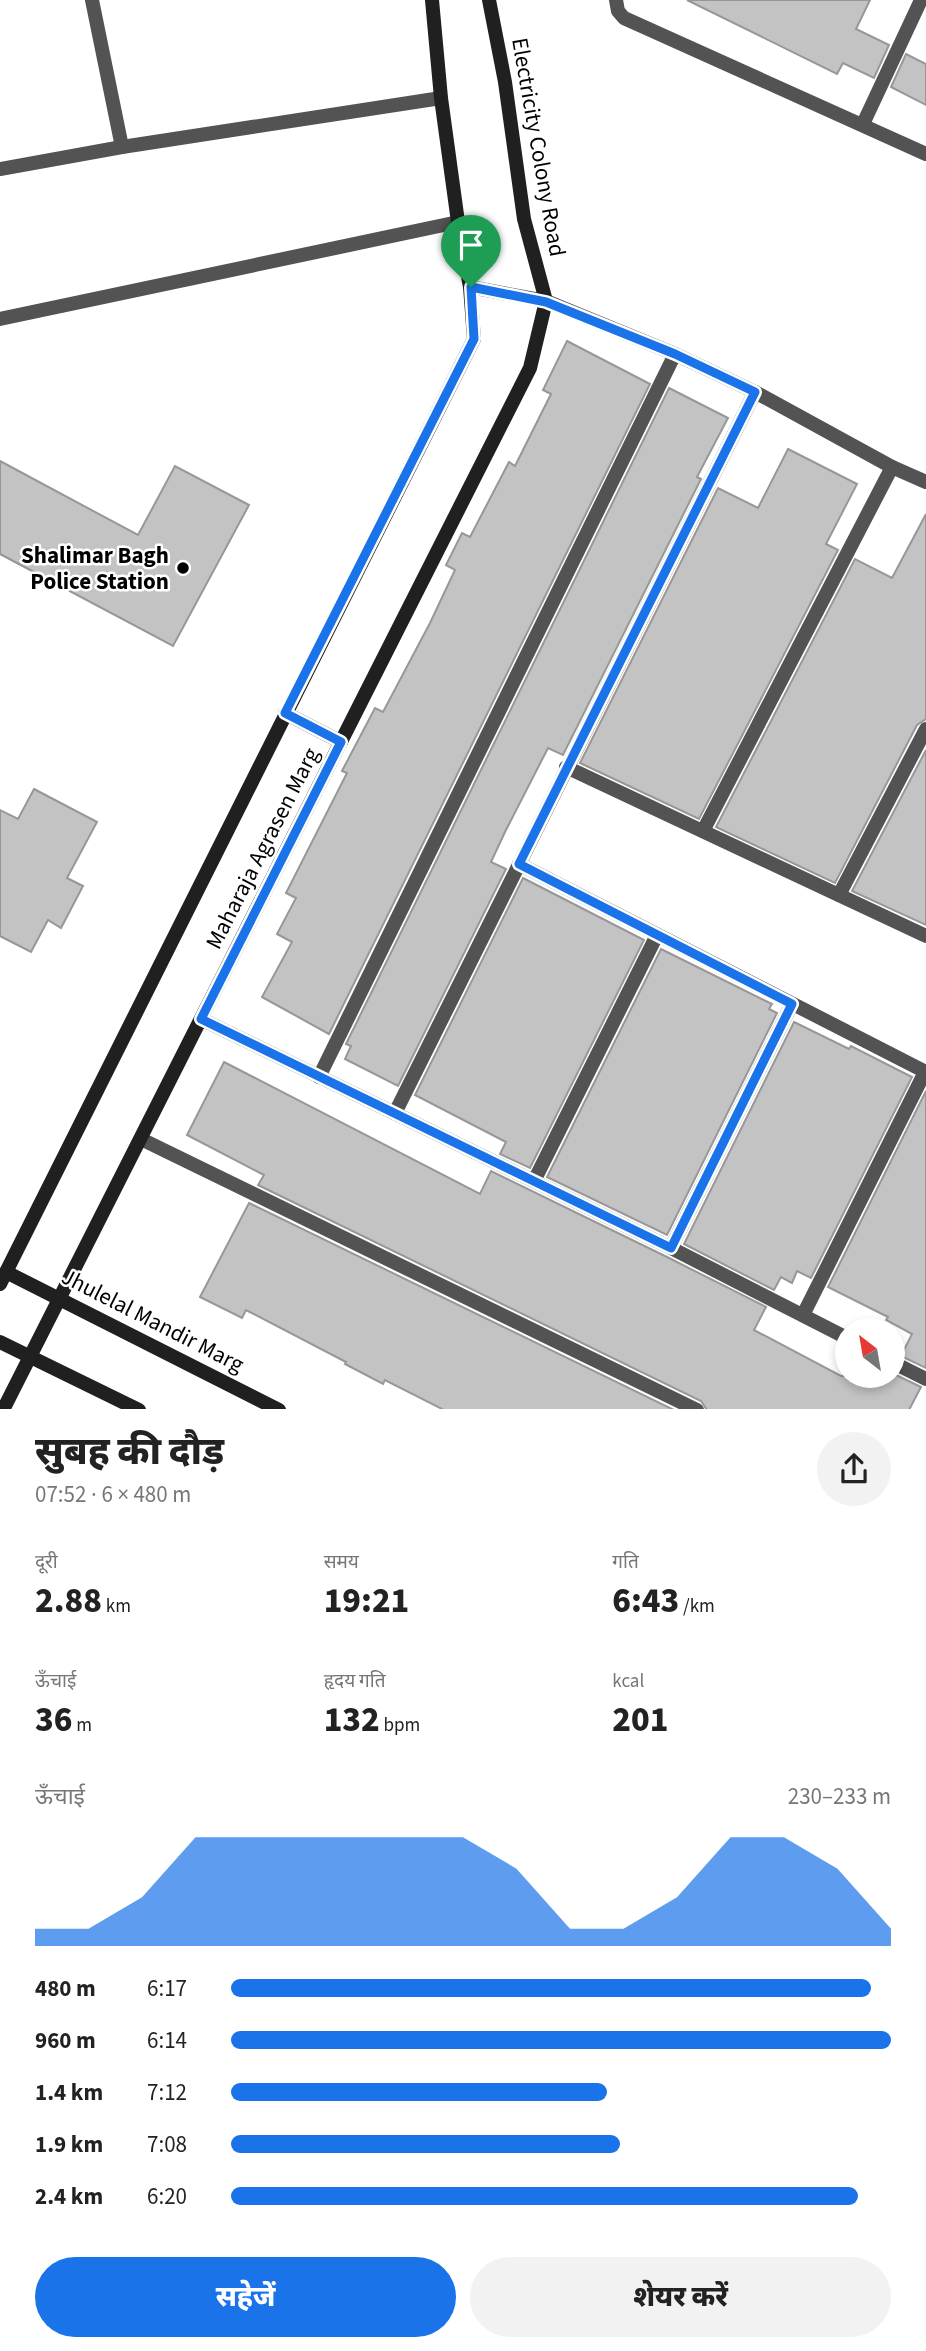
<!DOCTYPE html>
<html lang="hi">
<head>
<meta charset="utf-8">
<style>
	:root { --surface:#fff; --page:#f2f2f2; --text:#222; --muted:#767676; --accent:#1a73e8 }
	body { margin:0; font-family:"Source Sans 3","Noto Sans Devanagari",sans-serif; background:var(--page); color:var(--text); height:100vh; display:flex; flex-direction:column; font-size:26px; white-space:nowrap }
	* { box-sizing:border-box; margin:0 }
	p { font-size:23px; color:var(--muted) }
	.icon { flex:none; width:38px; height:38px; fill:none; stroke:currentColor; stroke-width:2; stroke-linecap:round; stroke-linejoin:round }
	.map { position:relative; height:1409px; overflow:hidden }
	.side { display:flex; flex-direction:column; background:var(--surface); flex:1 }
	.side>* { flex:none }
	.needle { width:46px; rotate:329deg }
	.buttons { position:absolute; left:835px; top:1318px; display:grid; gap:14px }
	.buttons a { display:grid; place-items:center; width:70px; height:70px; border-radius:50%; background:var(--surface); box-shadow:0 4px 10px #0003; font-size:35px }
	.pin { position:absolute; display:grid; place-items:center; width:60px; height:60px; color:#fff; margin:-72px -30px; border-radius:50% 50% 50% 0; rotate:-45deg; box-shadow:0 0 7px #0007 }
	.pin .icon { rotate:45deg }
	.round { display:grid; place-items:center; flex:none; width:74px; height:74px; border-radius:37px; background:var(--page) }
	.head { display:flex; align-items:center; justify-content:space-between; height:119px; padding:0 35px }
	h1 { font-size:38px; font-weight:800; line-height:52px }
	.metrics { display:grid; grid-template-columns:repeat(3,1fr); gap:10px; height:119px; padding:7px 35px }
	.metrics div { display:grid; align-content:center }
	.metrics b { font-size:35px; font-weight:800 }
	.metrics small { font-size:19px; font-weight:400 }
	.metrics p { font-size:19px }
	.chart { height:196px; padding:14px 35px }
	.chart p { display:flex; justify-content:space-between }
	.chart svg { width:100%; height:126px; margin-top:7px; fill:var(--accent); opacity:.7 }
	.primary-button { display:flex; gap:14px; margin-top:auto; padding:14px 35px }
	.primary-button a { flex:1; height:80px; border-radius:42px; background:var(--accent); color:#fff; font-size:28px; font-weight:800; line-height:80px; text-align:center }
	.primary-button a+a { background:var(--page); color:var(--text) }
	ul { padding:0 35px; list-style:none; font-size:23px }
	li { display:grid; grid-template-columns:112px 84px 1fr; align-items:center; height:52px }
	li i { height:18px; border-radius:9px; background:var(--accent) }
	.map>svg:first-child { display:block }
</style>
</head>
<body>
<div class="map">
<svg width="926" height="1410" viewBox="0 0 926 1410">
	<rect width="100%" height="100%" fill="#fff"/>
	<g fill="#c3c3c3" stroke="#979797" stroke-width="2">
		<path d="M687,0H870L856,29L889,45L874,78L843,63L837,74Z"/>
		<path d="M906,54L926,64V105L891,87Z"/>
		<path d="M567,341L650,384L329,1034L262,997L292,942L277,934L296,898L286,893L347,773L342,771L375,708L383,712L430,623L455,570L446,565L462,533L470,537L509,462L515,466L551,394L543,390Z"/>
		<path d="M669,388L728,418L697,477L701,479L563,755L548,748L505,832L491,862L506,869L398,1086L345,1059L351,1046L346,1044Z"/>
		<path d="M788,449L857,484L826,544L838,550L699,819L580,763L718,488L758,508Z"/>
		<path d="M0,461L138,535L175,466L249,505L173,646L0,554Z"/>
		<path d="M926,514V719L917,725L835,883L716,827L855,559L892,578Z"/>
		<path d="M926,750V925L852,891Z"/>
		<path d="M34,789L97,822L67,878L83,886L61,928L48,920L31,952L0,936V810L18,819Z"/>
		<path d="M523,878L644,940L530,1168L500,1154L506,1142L415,1095Z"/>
		<path d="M661,949L772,1004L769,1009L777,1013L667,1235L547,1177Z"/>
		<path d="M794,1022L849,1049L851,1046L912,1077L811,1278L797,1271L792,1283L781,1277L774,1290L684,1244Z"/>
		<path d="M224,1062L480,1194L491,1171L667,1257L766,1307L754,1330L841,1376H892V1373L921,1387L909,1410H707L701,1401L258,1185L264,1175L187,1135Z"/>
		<path d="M926,1091V1368L901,1356L912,1334L886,1320L888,1317L828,1287Z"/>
		<path d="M249,1203L674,1410H444L385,1380L383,1384L345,1364L346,1362L246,1310L242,1318L200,1297Z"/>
	</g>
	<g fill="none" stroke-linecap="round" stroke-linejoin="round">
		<g stroke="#535353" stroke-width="14">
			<path d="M92,0L122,147"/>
			<path d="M616,0L618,11L624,18L926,154"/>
			<path d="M863,124L921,0"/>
			<path d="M0,169L122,147L441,98"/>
			<path d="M470,287L546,301L675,354L755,392L892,467L926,482"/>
			<path d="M0,319L458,222"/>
			<path d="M566,767L926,936"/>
			<path d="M703,831L892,467"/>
			<path d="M519,864L926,1072"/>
			<path d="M839,895L926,729"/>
			<path d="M201,1019L671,1248L847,1338"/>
			<path d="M319,1077L675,354"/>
			<path d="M395,1113L755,392"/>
			<path d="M141,1139L697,1410"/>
			<path d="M534,1181L657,935"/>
			<path d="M671,1248L792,1004"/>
			<path d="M803,1315L925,1072"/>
			<path d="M892,1362L926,1379"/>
		</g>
		<g stroke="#202020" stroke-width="14">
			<path d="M285,713L341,742"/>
			<path d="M6,1272L279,1410"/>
			<path d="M0,1284L474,339L470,287L458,222L441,98L432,0"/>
			<path d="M0,1342L139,1410"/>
			<path d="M3,1410L530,368L546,301L524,219L505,82L489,0"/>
		</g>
	</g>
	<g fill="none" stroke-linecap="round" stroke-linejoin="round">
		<g stroke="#fff" stroke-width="14">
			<path id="route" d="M471,287L546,302L675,354L755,392L519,864L792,1004L671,1248L201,1019L341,742L285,713L474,339Z"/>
		</g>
		<use href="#route" stroke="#1a73e8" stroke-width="9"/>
	</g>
	<circle fill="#000" stroke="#fff" stroke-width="2.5" cx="183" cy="568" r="7"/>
	<g text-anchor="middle" stroke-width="5" stroke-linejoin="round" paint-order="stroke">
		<g font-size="23" fill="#000" stroke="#fff">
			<text transform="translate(539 147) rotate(80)" y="8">Electricity Colony Road</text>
			<text transform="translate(262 848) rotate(-63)" y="8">Maharaja Agrasen Marg</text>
			<text transform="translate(153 1320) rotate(27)" y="8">Jhulelal Mandir Marg</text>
		</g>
		<g font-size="23" font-weight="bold" fill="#000" stroke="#fff" text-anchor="end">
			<text x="169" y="563">Shalimar Bagh<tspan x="169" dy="26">Police Station</tspan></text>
		</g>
	</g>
</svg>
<div class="buttons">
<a><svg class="needle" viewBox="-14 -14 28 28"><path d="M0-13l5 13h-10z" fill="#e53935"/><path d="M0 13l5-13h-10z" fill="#767676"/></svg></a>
</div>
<div class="pin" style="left:471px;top:287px;background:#1e9e55"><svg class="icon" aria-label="arrive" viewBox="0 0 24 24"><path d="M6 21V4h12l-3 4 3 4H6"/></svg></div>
</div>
<section class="side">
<div class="head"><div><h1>सुबह की दौड़</h1><p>07:52 · 6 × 480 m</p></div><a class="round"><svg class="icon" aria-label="share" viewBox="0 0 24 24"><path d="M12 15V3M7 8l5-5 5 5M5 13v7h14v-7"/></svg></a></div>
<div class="metrics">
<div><p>दूरी</p><b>2.88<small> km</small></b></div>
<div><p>समय</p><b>19:21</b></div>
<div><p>गति</p><b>6:43<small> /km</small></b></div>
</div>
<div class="metrics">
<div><p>ऊँचाई</p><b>36<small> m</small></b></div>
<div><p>हृदय गति</p><b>132<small> bpm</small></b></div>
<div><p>kcal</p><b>201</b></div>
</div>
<div class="chart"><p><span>ऊँचाई</span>230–233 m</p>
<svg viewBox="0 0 160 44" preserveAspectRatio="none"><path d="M0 44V38L10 38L20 27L30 6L40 6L50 6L60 6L70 6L80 6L90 17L100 38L110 38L120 27L130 6L140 6L150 17L160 38V44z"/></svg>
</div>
<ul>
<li><b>480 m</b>6:17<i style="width:97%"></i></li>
<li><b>960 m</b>6:14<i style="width:100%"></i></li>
<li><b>1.4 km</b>7:12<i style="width:57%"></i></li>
<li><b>1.9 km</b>7:08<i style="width:59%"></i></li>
<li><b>2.4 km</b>6:20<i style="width:95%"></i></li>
</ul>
<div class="primary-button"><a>सहेजें</a><a>शेयर करें</a></div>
</section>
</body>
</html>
